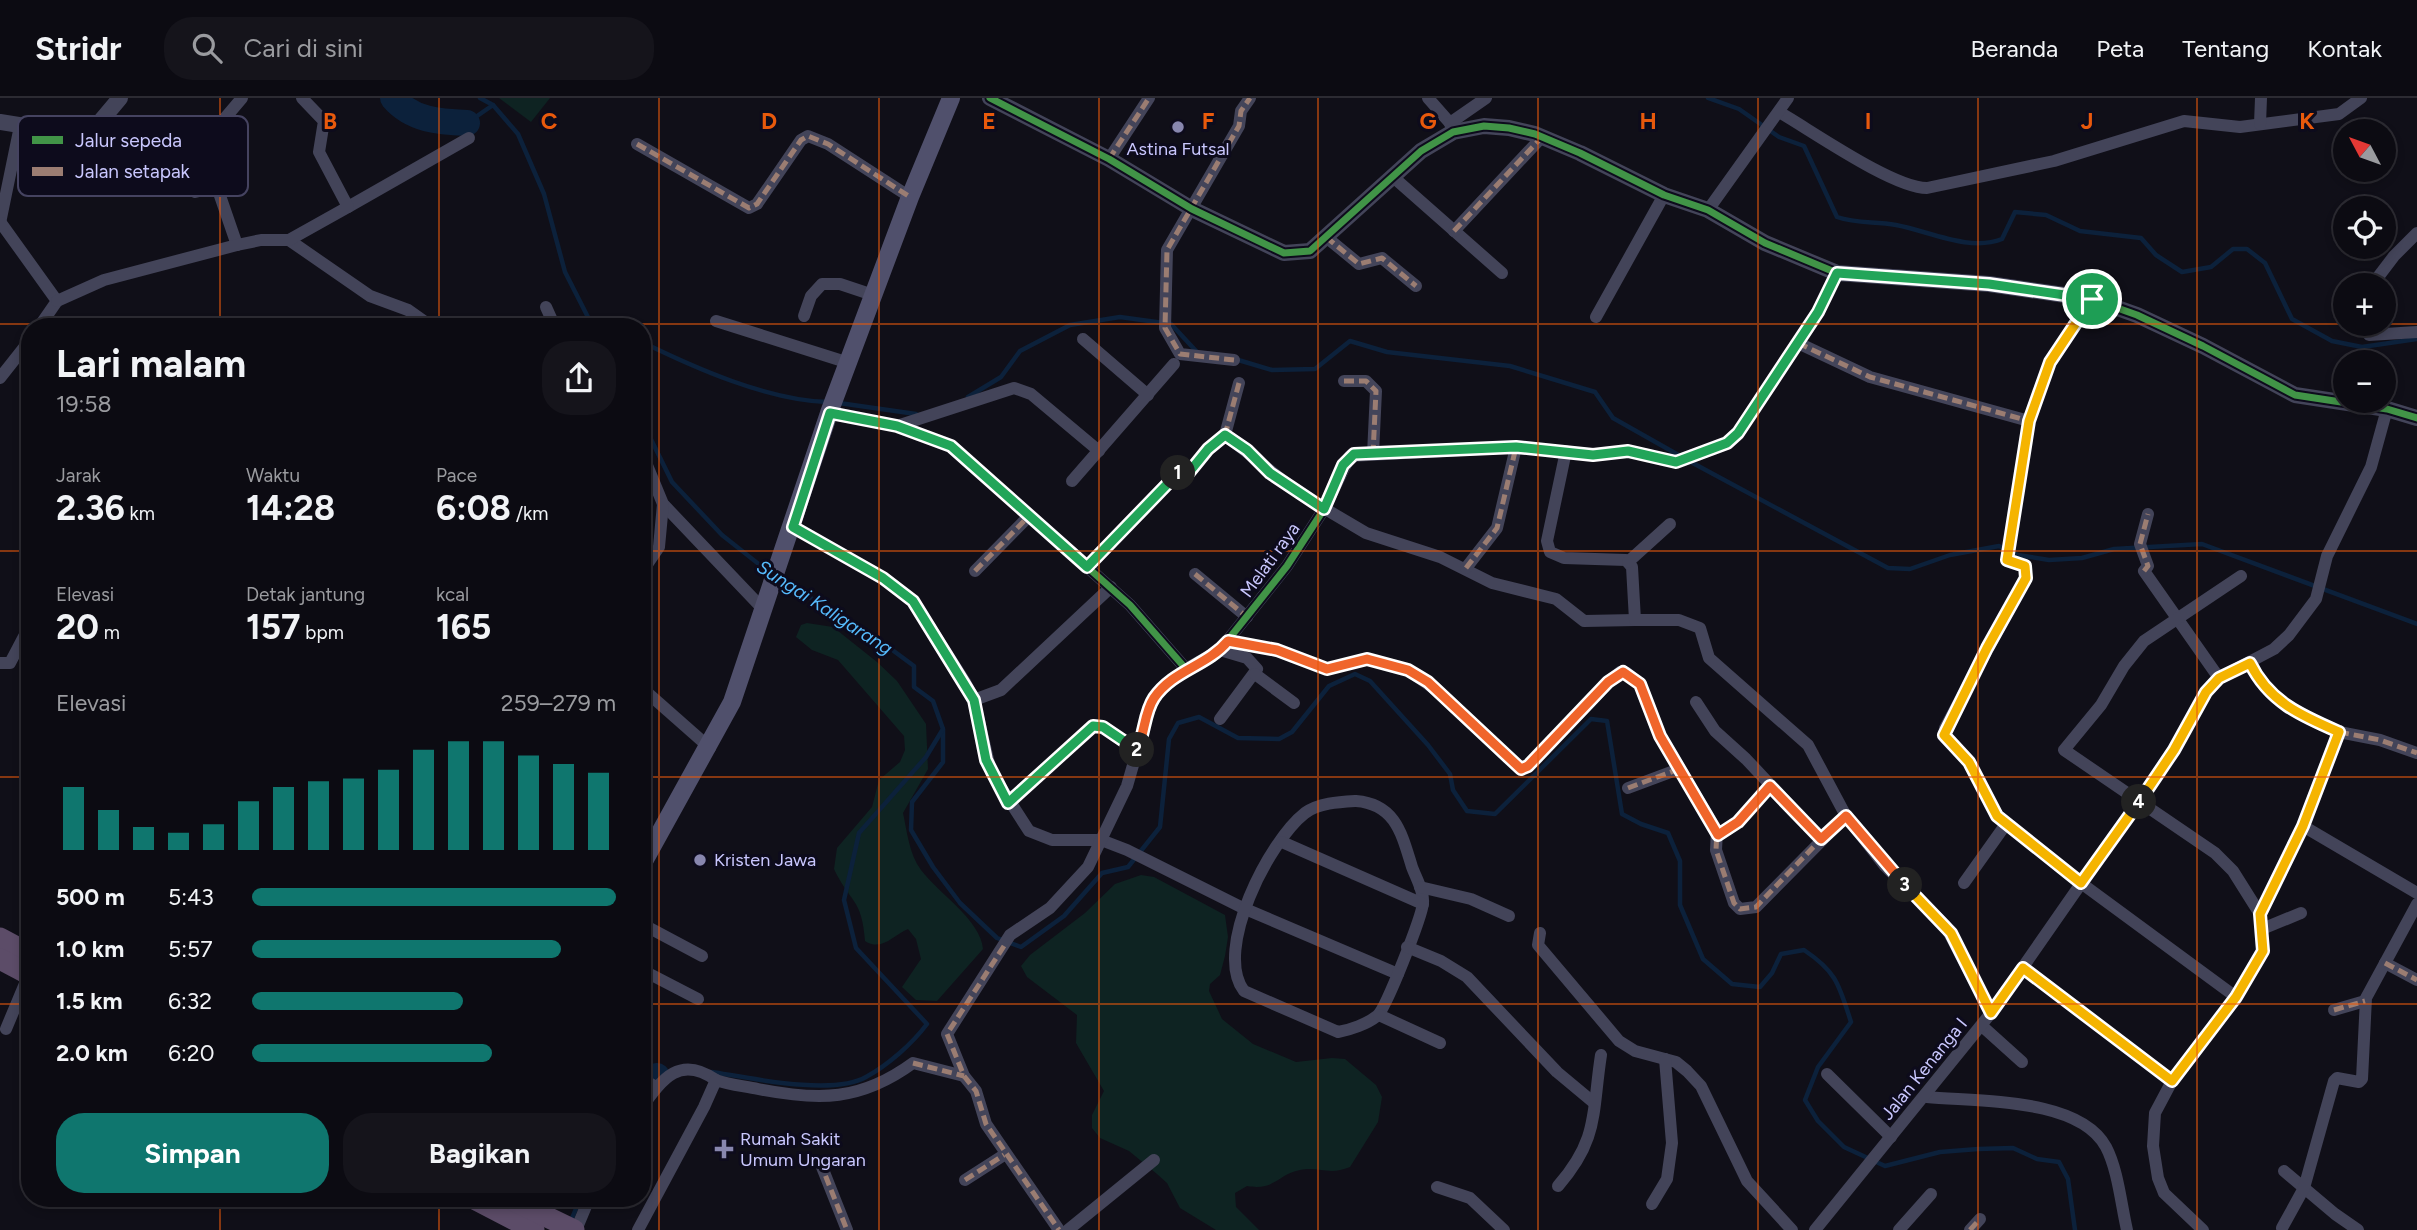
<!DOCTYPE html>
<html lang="id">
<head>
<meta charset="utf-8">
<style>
	:root { --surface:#0c0b12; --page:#15141b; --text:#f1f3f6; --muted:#9a9b9f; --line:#2c2b32; --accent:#0f766e }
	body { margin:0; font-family:Figtree,sans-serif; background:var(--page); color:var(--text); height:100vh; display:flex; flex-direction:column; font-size:26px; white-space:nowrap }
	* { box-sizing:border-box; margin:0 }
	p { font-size:23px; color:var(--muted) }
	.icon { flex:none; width:38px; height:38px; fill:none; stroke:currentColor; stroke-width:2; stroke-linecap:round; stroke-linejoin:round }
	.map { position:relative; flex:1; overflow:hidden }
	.side { position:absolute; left:21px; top:220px; width:630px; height:889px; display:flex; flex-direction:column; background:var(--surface); border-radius:28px; box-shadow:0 4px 10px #0003,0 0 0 2px var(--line) }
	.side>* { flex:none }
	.needle { width:46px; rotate:311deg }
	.controls { position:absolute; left:2333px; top:21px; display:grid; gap:14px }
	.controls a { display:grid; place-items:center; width:63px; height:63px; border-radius:50%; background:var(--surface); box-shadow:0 4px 10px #0003,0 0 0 2px var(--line); font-size:35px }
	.pin { position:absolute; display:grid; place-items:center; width:60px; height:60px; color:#fff; margin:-30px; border:4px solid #fff; border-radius:50%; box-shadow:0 2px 7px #0007 }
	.km { position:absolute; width:35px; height:35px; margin:-18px; border-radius:50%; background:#222; color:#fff; font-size:19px; line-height:35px; text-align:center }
	.round { display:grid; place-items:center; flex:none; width:74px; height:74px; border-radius:28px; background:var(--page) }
	.overview { display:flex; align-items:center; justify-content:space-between; height:119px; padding:0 35px }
	h1 { font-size:38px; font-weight:700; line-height:52px }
	.stats { display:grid; grid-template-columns:repeat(3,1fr); gap:10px; height:119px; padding:7px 35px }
	.stats div { display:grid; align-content:center }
	.stats b { font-size:35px; font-weight:700 }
	.stats small { font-size:19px; font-weight:400 }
	.stats p { font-size:19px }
	.chart { height:196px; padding:14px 35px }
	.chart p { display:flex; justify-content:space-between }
	.chart svg { width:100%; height:126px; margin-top:7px; stroke:var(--accent); stroke-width:6 }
	.cta { display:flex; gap:14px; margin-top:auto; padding:14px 35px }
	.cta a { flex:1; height:80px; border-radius:28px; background:var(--accent); color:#fff; font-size:28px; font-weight:700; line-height:80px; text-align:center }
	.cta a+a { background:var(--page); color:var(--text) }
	ul { padding:0 35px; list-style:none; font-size:23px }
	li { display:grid; grid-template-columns:112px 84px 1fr; align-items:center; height:52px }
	li i { height:18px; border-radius:9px; background:var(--accent) }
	header { display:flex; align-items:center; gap:42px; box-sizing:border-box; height:98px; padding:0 35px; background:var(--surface); border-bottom:2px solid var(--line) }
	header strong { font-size:33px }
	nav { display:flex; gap:38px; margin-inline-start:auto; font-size:24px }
	.search { width:490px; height:63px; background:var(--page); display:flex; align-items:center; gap:18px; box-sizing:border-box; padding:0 24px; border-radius:28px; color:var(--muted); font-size:26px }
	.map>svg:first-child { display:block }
</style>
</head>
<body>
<header>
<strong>Stridr</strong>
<div class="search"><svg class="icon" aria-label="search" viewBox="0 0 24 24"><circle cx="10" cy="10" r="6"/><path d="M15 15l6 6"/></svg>Cari di sini</div>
<nav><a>Beranda</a><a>Peta</a><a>Tentang</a><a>Kontak</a></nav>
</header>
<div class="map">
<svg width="2417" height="1132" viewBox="0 0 2417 1132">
	<rect width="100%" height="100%" fill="#100f18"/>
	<g fill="#0e2322">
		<path d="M499,0H550L531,24Z"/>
		<path d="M807,525L833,529L877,564L897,583L926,626L928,671L903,715C907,733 909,756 921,772C938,795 981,822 983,851L937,903L916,902L902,889L921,861L916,841L908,831C893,837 882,854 865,843C862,800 850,805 834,771L837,750L872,709L879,682L900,664L905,652L904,638L838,562L812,552L796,539L801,527Z"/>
		<path d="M1141,777L1154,779L1225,817L1228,839L1225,858L1220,877L1210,886L1209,893L1222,921L1253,946L1296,964L1332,960L1345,961L1376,987L1382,999L1378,1024L1350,1069C1329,1078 1319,1068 1300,1072C1278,1076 1275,1093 1247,1088L1235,1095L1236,1109L1259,1132H1216L1180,1110L1167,1085L1157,1076L1129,1053L1100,1040L1092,1030V1017L1104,993L1076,945L1077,917L1027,879L1021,868L1030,857L1085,815L1115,786Z"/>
	</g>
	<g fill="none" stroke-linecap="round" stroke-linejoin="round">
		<g stroke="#0c213b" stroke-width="4.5">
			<path d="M480,0L493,7"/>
			<path d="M1708,0L1739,11L1779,39L1804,48L1837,119C1857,126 1875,123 1896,127C1929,133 1969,154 2002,141L2015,114L2046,117L2080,133L2141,140L2156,157L2182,174L2211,169L2233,151H2247L2265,165L2292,221L2332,243L2362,249L2417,241"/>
			<path d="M467,25L493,7L518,36L544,96L565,174L593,229"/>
			<path d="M591,226L607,229"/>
			<path d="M642,244C695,270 767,302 827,304"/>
			<path d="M1235,261L1272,272L1315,271L1350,243L1387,254L1510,268L1595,294L1613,320L1682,359"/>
			<path d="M968,299L1001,279L1020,253L1070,227L1120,219L1171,226L1197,254"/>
			<path d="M839,305L916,316"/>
			<path d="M642,323L672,384L722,437L770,475"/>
			<path d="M1689,363L1888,470L1910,471L1950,457L1999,448L2018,457L2049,462L2082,460L2114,451L2202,446L2417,526"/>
			<path d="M943,631V664L912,704L911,732L933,769L960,805L997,840L1021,849L1064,818L1102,775L1128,769L1160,729L1169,641L1178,625L1199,619L1238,640L1279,641L1292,634L1329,588L1355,576L1370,583L1428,647L1450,676L1453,692L1467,713L1495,716L1591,621L1607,623L1622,716L1641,726L1668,735L1680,763V807L1703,861L1732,886L1760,889L1772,875L1781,856L1804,852C1837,874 1839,887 1851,924L1818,969L1805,1002L1818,1023L1844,1049L1885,1068L1940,1054L1978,1051L2013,1050L2037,1061L2059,1064L2068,1081L2075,1132"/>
			<path d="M712,974C750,980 833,998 866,979C888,967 912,946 927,926L856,850L844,802L859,735L926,659L943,631L933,603L914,589V568L868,534L777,480"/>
			<path d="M642,996L644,993"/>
			<path d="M570,1125L580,1101"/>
		</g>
		<g stroke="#0c213b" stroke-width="26">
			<path d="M393,0C412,22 439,24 467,25"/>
			<path d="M644,993L657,978"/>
		</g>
		<g stroke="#434459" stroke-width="12">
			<path d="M1428,0L1450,25"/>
			<path d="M1779,14C1812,33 1893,90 1927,90L2054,63L2184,23L2240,29L2339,16L2361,0"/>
			<path d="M2260,26L2261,0"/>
			<path d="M1453,34L1450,25L1486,0"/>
			<path d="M637,46L749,110L757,106L801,42L808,38L828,46L910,99"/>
			<path d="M197,53L242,0"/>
			<path d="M1109,61L1149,0"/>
			<path d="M1392,78L1502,175"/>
			<path d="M195,94L217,89L237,147"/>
			<path d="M348,109L469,40"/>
			<path d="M1708,112L1788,0"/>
			<path d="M0,125L20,28"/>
			<path d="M1,125L57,203L39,229"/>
			<path d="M1454,133L1542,39"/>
			<path d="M1326,139L1359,166L1382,160L1416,188"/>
			<path d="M289,142L370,198L408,212L432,229"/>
			<path d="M2372,187L2394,158L2417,135"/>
			<path d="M2092,201L2050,264L2029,323L2007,462L2025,468L2026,480L1945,630L1944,639L1969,664L1997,718L2081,785L2236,899"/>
			<path d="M57,203L104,182L237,147L261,142H289L348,109L319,54L324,23L302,0"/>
			<path d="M546,209L555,229"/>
			<path d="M804,218L811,198L822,186H840L873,197"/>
			<path d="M1596,219L1664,97"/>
			<path d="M716,223L849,265"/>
			<path d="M2362,226L2369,237L2417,234"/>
			<path d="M1083,241L1148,297"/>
			<path d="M1798,245L1870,279L2029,323"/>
			<path d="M1234,262L1180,256L1165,230L1167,152L1239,28L1241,13L1250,0"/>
			<path d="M0,280L30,242"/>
			<path d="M1344,283H1366L1376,293L1373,356"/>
			<path d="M829,315L897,328L951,348L1130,507L1186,571L1220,552L1287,468L1324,411L1350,358L1516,349L1593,357L1627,353L1677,364L1727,345L1738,335L1818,214L1837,175"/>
			<path d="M897,328L1014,290L1031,296L1099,353"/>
			<path d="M1225,337L1300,396L1366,435L1440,459L1492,485L1556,501L1584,523L1635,522"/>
			<path d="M1566,353L1547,443L1550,454L1564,460L1626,462L1632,469L1635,522H1679L1700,530L1709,560L1808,647L1846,718L1885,768L1945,827L1991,915"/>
			<path d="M642,355L663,406L763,511"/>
			<path d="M1072,383L1174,266"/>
			<path d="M2148,416L2140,446L2148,468L2144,473L2219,580"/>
			<path d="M793,429L883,480L913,503L965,584L974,602L991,674L1029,733L1052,742H1101L1127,752L1243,810L1398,876"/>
			<path d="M1628,464L1670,426"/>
			<path d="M1087,469L1176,376L1186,378L1208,351L1225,337L1239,285"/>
			<path d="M1466,470L1497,430L1516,349"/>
			<path d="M975,473L1029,418"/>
			<path d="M642,474L659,449L663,406"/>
			<path d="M1195,476L1247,519"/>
			<path d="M1228,543L1277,552L1327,571L1367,561L1408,572L1439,594L1521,671L1528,668L1614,579L1620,574L1627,575L1640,586L1660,638L1717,733L1716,752L1734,805L1740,811L1756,809L1846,718"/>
			<path d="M1220,552L1247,560L1257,571L1220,621"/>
			<path d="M0,565H10L30,527"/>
			<path d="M2250,565C2268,604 2302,618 2339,634L2303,728L2260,816"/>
			<path d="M1255,576L1294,605"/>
			<path d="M642,590L710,650"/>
			<path d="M974,602L1001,592L1111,489"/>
			<path d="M1696,604L1715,633L1746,661L1821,741"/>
			<path d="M2339,634L2380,642L2417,655"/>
			<path d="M1628,690L1679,671"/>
			<path d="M1356,703C1396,706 1402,737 1412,769C1416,780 1424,793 1423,805C1422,818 1386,911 1377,918C1367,926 1350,932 1338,934L1244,893C1213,852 1269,743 1305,715C1319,705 1339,704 1356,703Z"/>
			<path d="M1008,704L1093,628L1103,629L1136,653"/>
			<path d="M2303,728L2417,795"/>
			<path d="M1718,737L1738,724L1770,688"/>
			<path d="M1282,744L1423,806"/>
			<path d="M1964,785L2006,726"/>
			<path d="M1420,789L1471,801L1509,818"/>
			<path d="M642,826L702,858"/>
			<path d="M2262,831L2301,815"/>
			<path d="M1540,835L1538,847L1619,943L1635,953L1676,964L1687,973L1701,988L1747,1083L1792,1132"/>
			<path d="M1407,849L1441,863L1467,879L1557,974L1593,1004"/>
			<path d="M2385,865L2417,882"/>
			<path d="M2023,870L2172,983"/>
			<path d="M642,872L698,901"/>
			<path d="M2334,912L2365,903"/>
			<path d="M1379,917L1440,945"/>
			<path d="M1982,928L2022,964"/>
			<path d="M6,931L29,876"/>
			<path d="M1827,976L1891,1039"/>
			<path d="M642,981L656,989"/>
			<path d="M1927,999C1977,1004 2079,999 2106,1049C2118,1072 2121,1106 2127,1132"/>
			<path d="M642,1009C663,980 680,957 716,982"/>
			<path d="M820,1064L847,1132"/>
			<path d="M2284,1073L2335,1116L2358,1132"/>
			<path d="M965,1082L1004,1057"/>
			<path d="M1558,1088C1599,1041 1592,1015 1601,957"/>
			<path d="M1437,1089L1470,1100L1504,1132"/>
			<path d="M1652,1106L1667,1081L1672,1045L1665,961"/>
			<path d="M2282,1130L2304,1090L2334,983L2337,980L2359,984L2362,981L2366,900L2417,806"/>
			<path d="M576,1132L589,1101"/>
			<path d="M638,1132L704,1009L716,982C729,987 744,988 758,991C819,1003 861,1003 913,965L964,978"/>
			<path d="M1059,1132L986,1026L976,993L964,978L947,936L1010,837L1050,810L1088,769L1127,688L1150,608L1160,592L1186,571"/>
			<path d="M1068,1132L1154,1062"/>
			<path d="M1815,1132L1991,915L2174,652L2206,594L2219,580L2274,551L2289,537L2316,501L2327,458L2371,369L2387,311"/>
			<path d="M1899,1132L1931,1096"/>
			<path d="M1970,1132L1980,1121"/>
			<path d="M2203,1132L2164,1095L2158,1080L2153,1048L2155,1015L2172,983L2236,899L2263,853L2260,816L2233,773L2215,755L2064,652L2101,607L2124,568L2144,543L2241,478"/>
		</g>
		<g stroke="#434459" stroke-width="16">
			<path d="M990,0L1109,61L1192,111L1284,155L1310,153L1421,53L1453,34L1484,28L1509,30L1535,36L1580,55L1664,97L1708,112L1765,145L1837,175L1989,186L2092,201L2137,217L2203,248L2295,297L2387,311L2417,320"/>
			<path d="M0,24L81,37L94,31L120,0"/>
		</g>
		<path stroke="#50506c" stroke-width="18" d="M642,767L732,604L829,315L910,99L951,0"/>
		<g stroke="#5c4c68" stroke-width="21">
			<path d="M0,840L30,856"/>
			<path d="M0,861L30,877"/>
			<path d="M474,1101L534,1132"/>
			<path d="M510,1101L574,1132"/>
		</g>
		<g stroke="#9b7d72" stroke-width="5" stroke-dasharray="10 5" stroke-linecap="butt">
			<path d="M637,46L749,110L757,106L801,42L808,38L828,46L910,99"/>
			<path d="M1109,61L1149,0"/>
			<path d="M1454,133L1542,39"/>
			<path d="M1326,139L1359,166L1382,160L1416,188"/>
			<path d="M1798,245L1870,279L2029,323L2008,456"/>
			<path d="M1234,262L1180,256L1165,230L1167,152L1239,28L1241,13L1250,0"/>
			<path d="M1344,283H1366L1376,293L1373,356"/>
			<path d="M1087,469L1176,376L1186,378L1208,351L1225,337L1239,285"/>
			<path d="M1466,470L1497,430L1516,349"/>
			<path d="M975,473L1029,418"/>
			<path d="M2144,473L2148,468L2140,446L2148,416"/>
			<path d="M1195,476L1247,519"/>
			<path d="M1228,543L1277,552L1327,571L1367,561L1408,572L1439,594L1521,671L1528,668L1614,579L1620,574L1627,575L1640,586L1660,638L1717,733L1716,752L1734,805L1740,811L1756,809L1821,741"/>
			<path d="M2250,565C2268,604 2302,618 2339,634L2303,728L2260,816"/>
			<path d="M2339,634L2380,642L2417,655"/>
			<path d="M1628,690L1679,671"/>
			<path d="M1718,737L1738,724L1770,688"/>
			<path d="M1004,848L947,936L964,978L976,993L986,1026L1059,1132"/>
			<path d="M2385,865L2417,882"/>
			<path d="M2334,912L2365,903"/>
			<path d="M913,965L964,978"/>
			<path d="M820,1064L847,1132"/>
			<path d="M965,1082L1004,1057"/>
			<path d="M1970,1132L1980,1121"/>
		</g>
		<g stroke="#0d0b1c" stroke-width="11">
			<g id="cycleway">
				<path d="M990,0L1109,61L1192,111L1284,155L1310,153L1421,53L1453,34L1484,28L1509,30L1535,36L1580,55L1664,97L1708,112L1765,145L1837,175L1989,186L2092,201L2137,217L2203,248L2295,297L2387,311L2417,320"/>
				<path d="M829,315L897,328L951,348L1130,507L1186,571L1220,552L1287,468L1324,411L1350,358L1516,349L1593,357L1627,353L1677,364L1727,345L1738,335L1818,214L1837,175"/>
			</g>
		</g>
		<use href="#cycleway" stroke="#419447" stroke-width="7"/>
	</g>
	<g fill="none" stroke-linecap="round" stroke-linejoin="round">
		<g stroke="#fff" stroke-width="14">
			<path id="split-1" d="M1178,375L1186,378L1208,351L1225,337L1247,352L1270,375L1324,411L1343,367L1354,356L1516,349L1593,357L1628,353L1676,364L1727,345L1738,335L1818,214L1837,175L1989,186L2092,201"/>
		</g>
		<g stroke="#fff" stroke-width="14">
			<path id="split-2" d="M1137,652L1103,629L1093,628L1008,705L986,662L974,602L913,503L883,480L793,429L830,315L897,328L951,348L1087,469L1178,375"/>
		</g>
		<g stroke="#fff" stroke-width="14">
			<path id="split-3" d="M1137,652C1145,635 1144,615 1154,600C1173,572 1207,568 1228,543L1277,552L1327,571L1367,561L1408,572L1428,584L1521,671L1528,668L1608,584L1623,574L1640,586L1660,638L1718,737L1738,724L1770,688L1821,741L1846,718L1905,787"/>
		</g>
		<g stroke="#fff" stroke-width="14">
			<path id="split-4" d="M1905,787L1951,835L1991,915L2023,870L2172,983L2236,899L2263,853L2260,816L2303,728L2339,634C2302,618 2269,604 2250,565L2219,580L2206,594L2174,652L2139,704"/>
		</g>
		<g stroke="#fff" stroke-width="14">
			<path id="split-5" d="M2092,201L2050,264L2029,323L2007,462L2025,468L2026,480L1987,550L1944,637L1969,664L1997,718L2081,785L2139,704"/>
		</g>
		<use href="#split-1" stroke="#22a559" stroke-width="9"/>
		<use href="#split-2" stroke="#22a559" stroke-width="9"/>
		<use href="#split-3" stroke="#f0652b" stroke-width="9"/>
		<use href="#split-4" stroke="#f5b400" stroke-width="9"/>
		<use href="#split-5" stroke="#f5b400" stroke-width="9"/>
	</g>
	<path fill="none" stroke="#e8590c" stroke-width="2" stroke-opacity="0.55" d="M220,0V229M439,0V229M659,0V1132M879,0V1132M1099,0V1132M1318,0V1132M1538,0V1132M1758,0V1132M1978,0V1132M2197,0V1132M0,226H2417M0,453H30M642,453H2417M0,679H30M642,679H2417M0,906H30M642,906H2417M220,1101V1132M439,1101V1132"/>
	<g fill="#8887ae" stroke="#0d0b1c" stroke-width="2.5">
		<circle cx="1178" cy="29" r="7"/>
		<circle cx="700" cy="762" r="7"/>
		<path d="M720.5 1040.5h7v7h7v7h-7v7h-7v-7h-7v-7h7z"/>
	</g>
	<g text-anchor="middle" stroke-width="6" stroke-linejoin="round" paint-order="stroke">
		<g font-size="18" fill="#c9c7fe" stroke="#0d0b1c" text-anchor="start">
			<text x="1178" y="57" text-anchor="middle">Astina Futsal</text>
			<text x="714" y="768">Kristen Jawa</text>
			<text x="740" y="1047">Rumah Sakit<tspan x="740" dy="21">Umum Ungaran</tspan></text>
		</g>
		<g font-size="18" fill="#c9c7fe" stroke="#0d0b1c">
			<text transform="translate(1270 462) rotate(-54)" y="6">Melati raya</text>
			<text transform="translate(1924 971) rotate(-51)" y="6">Jalan Kenanga I</text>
		</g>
		<g font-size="19" font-style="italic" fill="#56bbfd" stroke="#0d0b1c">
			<text transform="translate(825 509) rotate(33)" y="7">Sungai Kaligarang</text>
		</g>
	</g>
	<rect x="18" y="18" width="230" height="80" rx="10" fill="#0d0b1c" stroke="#454360" stroke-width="2"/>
	<rect x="32" y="38" width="31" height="8" fill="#419447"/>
	<rect x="32" y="69" width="31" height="9" fill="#9b7d72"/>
	<g font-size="19" fill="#c9c7fe">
		<text x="75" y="49">Jalur sepeda</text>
		<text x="75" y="80">Jalan setapak</text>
	</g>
	<g font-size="23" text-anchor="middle" font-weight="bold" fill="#e8590c" stroke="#0d0b1c" stroke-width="6" stroke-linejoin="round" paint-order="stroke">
		<text x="330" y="31">B</text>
		<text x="549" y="31">C</text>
		<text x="769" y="31">D</text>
		<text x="989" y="31">E</text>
		<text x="1208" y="31">F</text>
		<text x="1428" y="31">G</text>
		<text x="1648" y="31">H</text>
		<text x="1868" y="31">I</text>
		<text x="2087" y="31">J</text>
		<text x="2307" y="31">K</text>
	</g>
</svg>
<div class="controls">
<a><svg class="needle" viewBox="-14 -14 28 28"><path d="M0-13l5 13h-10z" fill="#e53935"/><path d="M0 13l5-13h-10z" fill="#9a9b9f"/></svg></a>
<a><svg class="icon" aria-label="locate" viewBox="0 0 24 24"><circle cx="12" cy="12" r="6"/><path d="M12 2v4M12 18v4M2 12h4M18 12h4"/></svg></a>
<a>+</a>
<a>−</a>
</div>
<div class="pin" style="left:2092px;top:201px;background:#1e9e55"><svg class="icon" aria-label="arrive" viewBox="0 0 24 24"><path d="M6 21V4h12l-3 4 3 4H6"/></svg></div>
<b class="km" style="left:1178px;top:375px">1</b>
<b class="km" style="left:1137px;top:652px">2</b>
<b class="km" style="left:1905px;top:787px">3</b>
<b class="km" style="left:2139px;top:704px">4</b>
<section class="side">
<div class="overview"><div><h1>Lari malam</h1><p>19:58</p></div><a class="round"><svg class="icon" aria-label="share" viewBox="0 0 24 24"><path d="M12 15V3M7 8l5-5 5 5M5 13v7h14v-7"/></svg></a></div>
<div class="stats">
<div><p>Jarak</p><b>2.36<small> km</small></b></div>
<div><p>Waktu</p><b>14:28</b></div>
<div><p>Pace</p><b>6:08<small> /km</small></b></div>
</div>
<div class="stats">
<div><p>Elevasi</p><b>20<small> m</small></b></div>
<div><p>Detak jantung</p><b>157<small> bpm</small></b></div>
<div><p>kcal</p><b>165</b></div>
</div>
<div class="chart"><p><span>Elevasi</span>259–279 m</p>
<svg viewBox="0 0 160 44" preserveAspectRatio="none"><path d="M5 44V22M15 44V30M25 44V36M35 44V38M45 44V35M55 44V27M65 44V22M75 44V20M85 44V19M95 44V16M105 44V9M115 44V6M125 44V6M135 44V11M145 44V14M155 44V17"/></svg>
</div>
<ul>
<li><b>500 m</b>5:43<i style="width:100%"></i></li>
<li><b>1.0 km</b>5:57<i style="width:85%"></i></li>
<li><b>1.5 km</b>6:32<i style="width:58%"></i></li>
<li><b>2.0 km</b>6:20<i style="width:66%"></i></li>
</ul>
<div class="cta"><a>Simpan</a><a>Bagikan</a></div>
</section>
</div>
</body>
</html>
